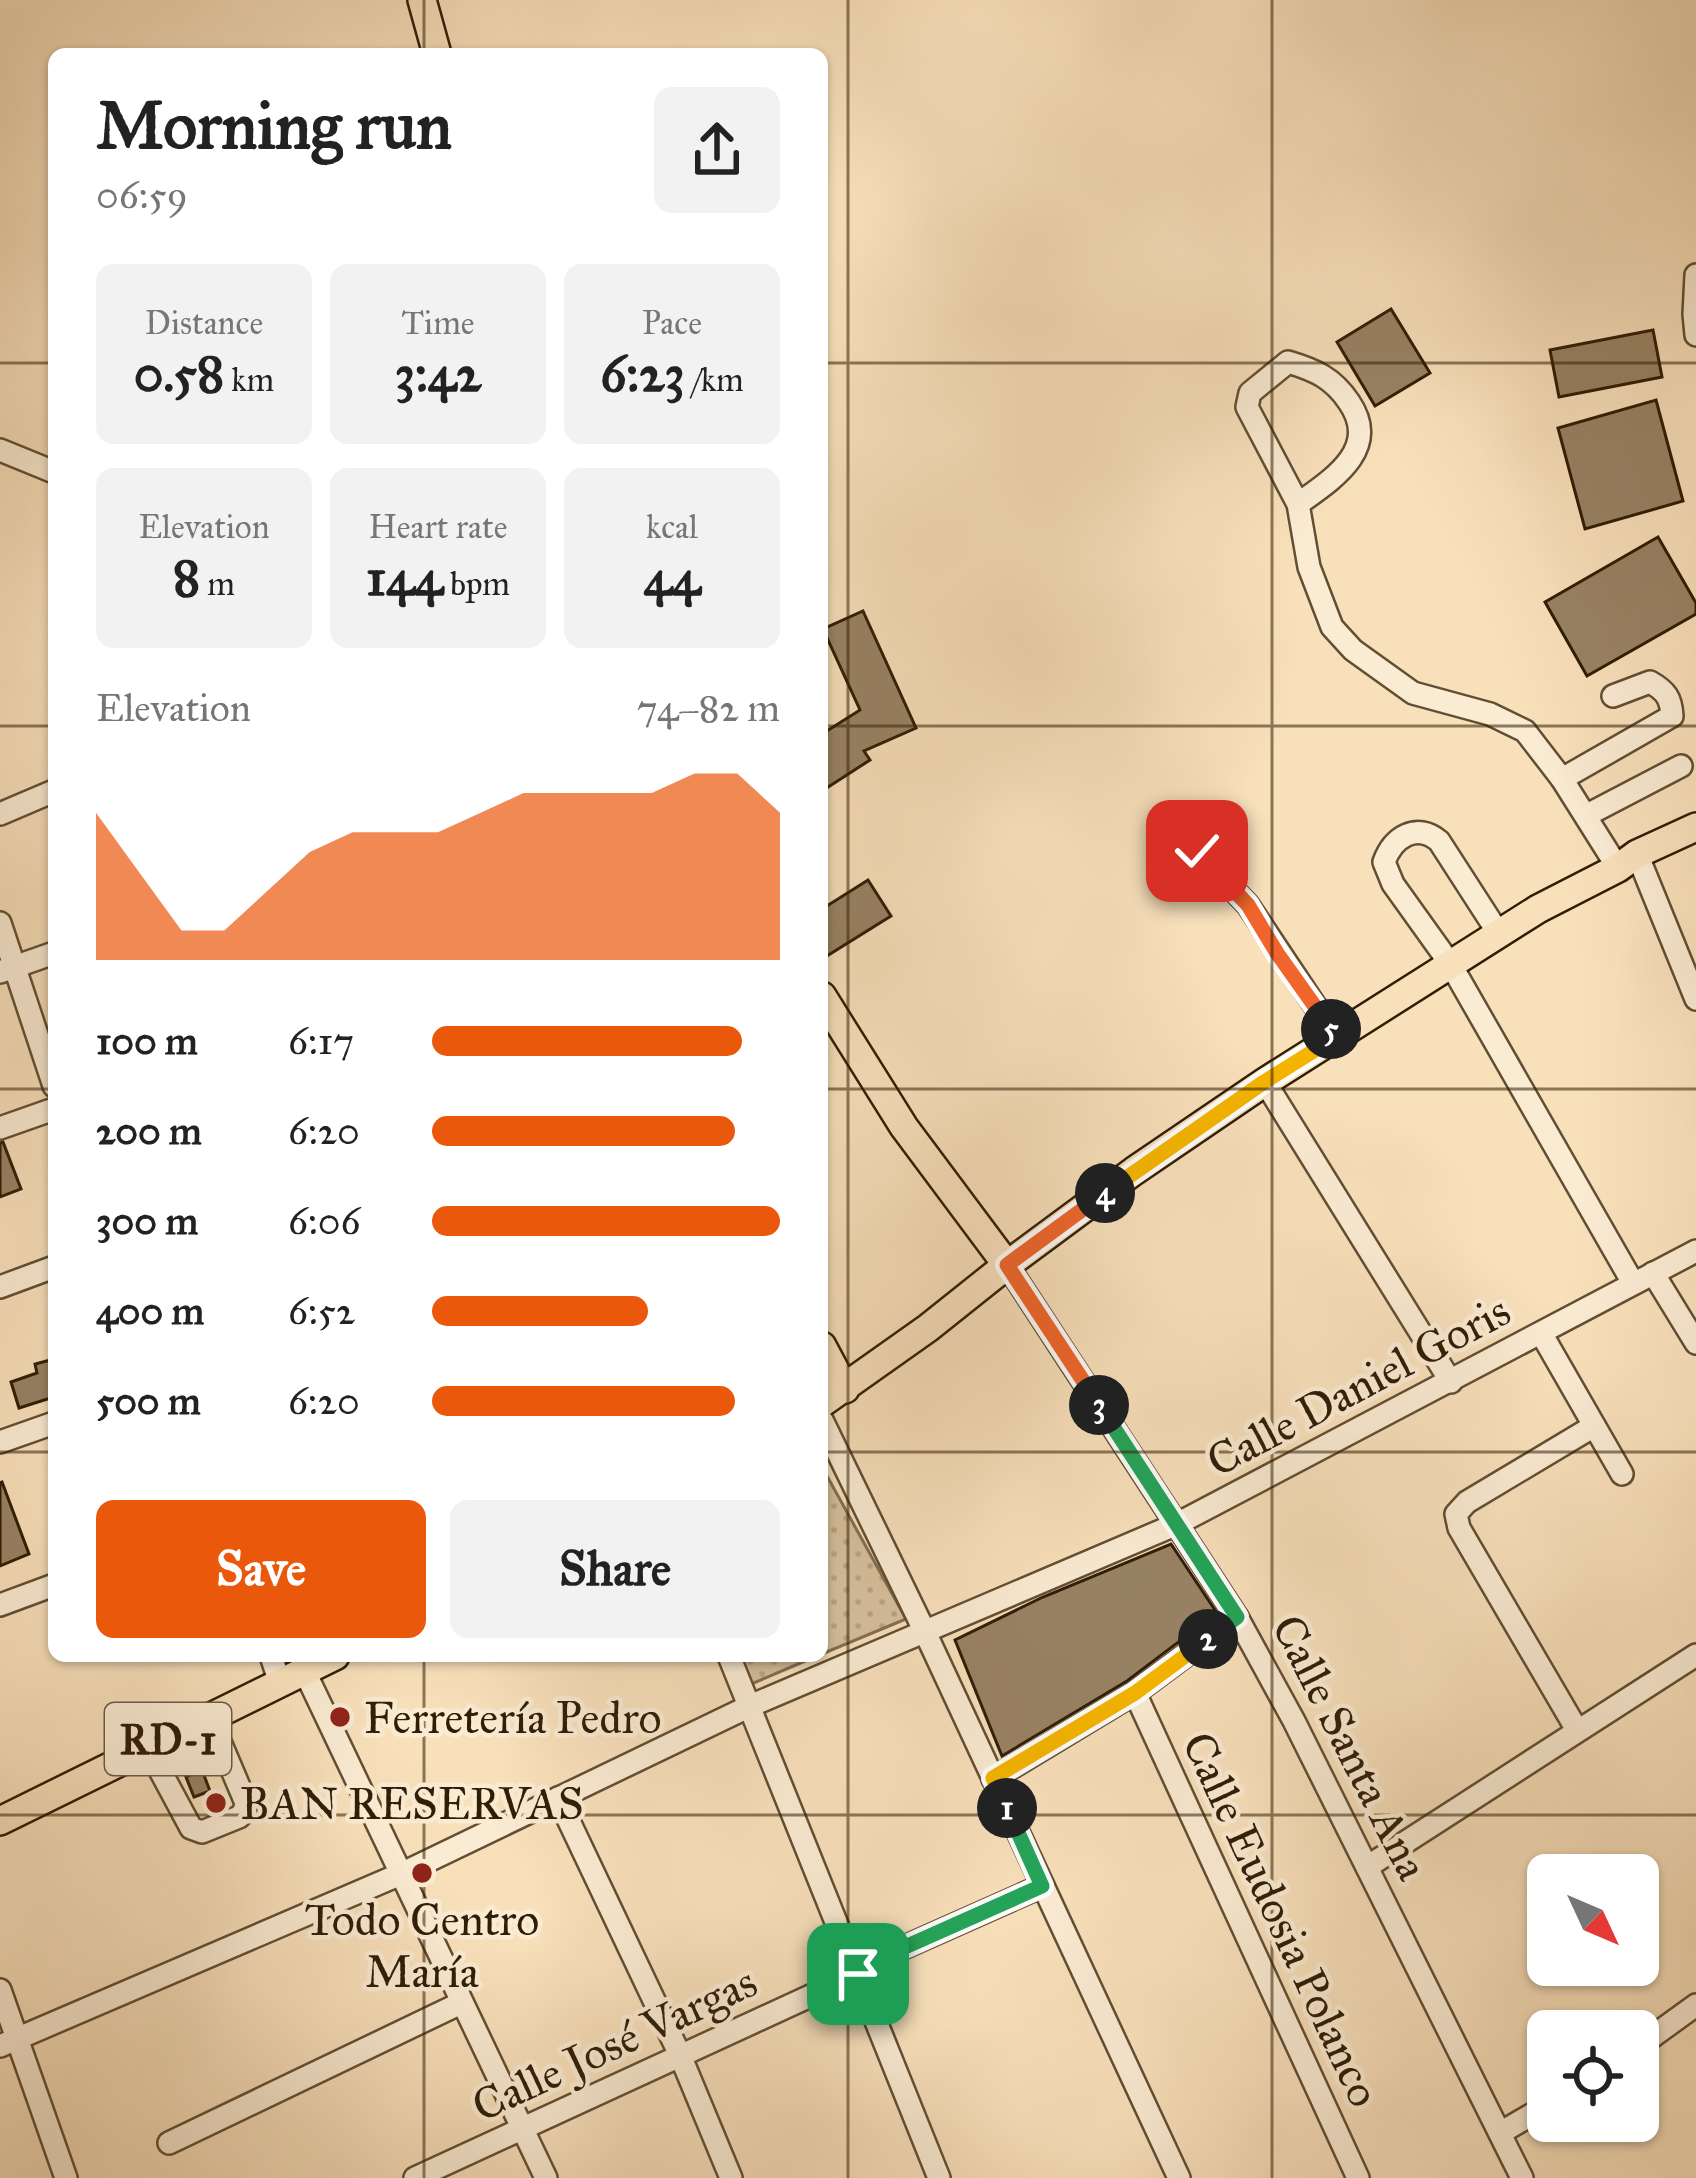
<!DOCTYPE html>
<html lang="en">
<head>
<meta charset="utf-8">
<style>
	:root { --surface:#fff; --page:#f2f2f2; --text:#222; --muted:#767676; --accent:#ea580c }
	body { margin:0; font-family:"IM FELL Great Primer",serif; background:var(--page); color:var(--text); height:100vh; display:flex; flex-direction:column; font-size:45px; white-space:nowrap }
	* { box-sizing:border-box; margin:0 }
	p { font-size:39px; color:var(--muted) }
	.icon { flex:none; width:66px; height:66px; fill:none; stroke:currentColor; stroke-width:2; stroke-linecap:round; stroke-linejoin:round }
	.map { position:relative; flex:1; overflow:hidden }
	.panel { position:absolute; left:48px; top:48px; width:780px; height:1614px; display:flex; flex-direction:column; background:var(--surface); border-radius:18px; box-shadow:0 3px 9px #0004 }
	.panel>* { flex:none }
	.needle { width:78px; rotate:134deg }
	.fabs { position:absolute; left:1527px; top:1854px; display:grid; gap:24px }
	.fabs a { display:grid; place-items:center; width:132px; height:132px; border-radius:18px; background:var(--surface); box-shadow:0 3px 9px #0004; font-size:60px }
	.pin { position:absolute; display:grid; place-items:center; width:102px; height:102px; color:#fff; margin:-51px; border-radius:24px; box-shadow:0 6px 18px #0006 }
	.km { position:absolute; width:60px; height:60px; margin:-30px; border-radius:50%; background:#222; color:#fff; font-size:33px; line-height:60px; text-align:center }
	.round { display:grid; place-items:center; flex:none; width:126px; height:126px; border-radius:18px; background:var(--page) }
	.summary { display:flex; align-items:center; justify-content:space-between; height:204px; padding:0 48px }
	h1 { font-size:66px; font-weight:700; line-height:90px }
	.metrics { display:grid; grid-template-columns:repeat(3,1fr); gap:18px; height:204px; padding:12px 48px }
	.metrics div { display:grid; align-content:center; border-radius:18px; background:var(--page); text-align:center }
	.metrics b { font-size:51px; font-weight:700 }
	.metrics small { font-size:33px; font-weight:400 }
	.metrics p { font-size:33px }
	.chart { height:336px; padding:24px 48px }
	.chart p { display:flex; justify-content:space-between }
	.chart svg { width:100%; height:216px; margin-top:12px; fill:var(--accent); opacity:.7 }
	.button { display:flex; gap:24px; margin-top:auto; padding:24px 48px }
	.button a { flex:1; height:138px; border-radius:18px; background:var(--accent); color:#fff; font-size:48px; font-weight:700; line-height:138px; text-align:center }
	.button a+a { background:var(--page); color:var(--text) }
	ul { padding:0 48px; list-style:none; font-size:39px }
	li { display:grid; grid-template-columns:192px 144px 1fr; align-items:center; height:90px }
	li i { height:30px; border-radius:15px; background:var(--accent) }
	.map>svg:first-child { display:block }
</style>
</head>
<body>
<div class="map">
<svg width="1696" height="2178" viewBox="0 0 1696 2178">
	<defs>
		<pattern id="grass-dots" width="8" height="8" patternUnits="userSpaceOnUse" patternTransform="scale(3)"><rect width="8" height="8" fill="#d6bf9c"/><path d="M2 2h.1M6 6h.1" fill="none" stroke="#b8a485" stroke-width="1.8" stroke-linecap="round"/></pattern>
	</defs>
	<rect width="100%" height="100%" fill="#f8e0bb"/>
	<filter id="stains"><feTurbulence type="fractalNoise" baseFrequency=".00167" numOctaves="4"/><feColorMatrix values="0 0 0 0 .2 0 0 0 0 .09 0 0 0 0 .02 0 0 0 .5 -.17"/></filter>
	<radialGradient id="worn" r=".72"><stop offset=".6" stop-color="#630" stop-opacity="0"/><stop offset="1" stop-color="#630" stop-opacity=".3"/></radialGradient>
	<g fill="url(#grass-dots)" stroke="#836e51" stroke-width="3">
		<path d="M822,1467L906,1619L822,1654Z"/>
		<path d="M737,1656H817L749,1685Z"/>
	</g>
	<g fill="#988264" stroke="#301d06" stroke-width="3">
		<path d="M1391,309L1430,373L1375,406L1337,342Z"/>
		<path d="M1653,330L1662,377L1559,397L1550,350Z"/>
		<path d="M1656,400L1683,501L1585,529L1558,428Z"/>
		<path d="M1658,537L1696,603V614L1587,676L1545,602Z"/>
		<path d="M863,611L916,728L864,751L870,760L822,791V734L860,710L823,629Z"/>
		<path d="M868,880L891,916L822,959V909Z"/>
		<path d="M3,1142L21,1189L0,1197V1143Z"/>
		<path d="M54,1359V1397L19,1408L11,1382L37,1373L35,1364Z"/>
		<path d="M2,1482L29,1554L0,1566V1483Z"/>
		<path d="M1171,1544L1217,1613L1127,1681L1002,1756L955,1640L1043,1597Z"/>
		<path d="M202,1770L210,1791L194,1797L186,1777Z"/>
	</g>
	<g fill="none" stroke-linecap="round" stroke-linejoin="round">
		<g stroke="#624e33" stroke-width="26">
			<g id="minor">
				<path d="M1696,275L1694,314L1696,335"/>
				<path d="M0,450L54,472"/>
				<path d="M1298,504C1333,479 1381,449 1349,402C1333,378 1315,370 1288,362L1250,393L1247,407L1298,504L1309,567L1332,627L1353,650L1413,693L1490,714L1525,731L1562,779L1618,868"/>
				<path d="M1562,779L1672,716C1671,698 1666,691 1650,682L1613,696"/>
				<path d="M0,814L54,791"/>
				<path d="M1587,815L1681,766"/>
				<path d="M1197,852L1248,905L1336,1037"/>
				<path d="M1637,854L1696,999"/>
				<path d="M0,923L54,1086"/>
				<path d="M1499,934L1439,841C1417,822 1393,837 1384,862L1393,884L1451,965L1633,1283"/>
				<path d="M0,972L54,953"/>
				<path d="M1265,1082L1451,1382"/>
				<path d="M0,1128L54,1109"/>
				<path d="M1007,1265L1237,1617L1294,1721L1522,2178"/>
				<path d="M1653,1273L1696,1343"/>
				<path d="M0,1287L54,1267"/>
				<path d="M1541,1333L1622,1474"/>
				<path d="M822,1420L925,1632L1179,2178"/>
				<path d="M0,1442L54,1423"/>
				<path d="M0,1605L54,1585"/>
				<path d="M271,1656L280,1683"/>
				<path d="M729,1656L939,2178"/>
				<path d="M305,1672L546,2178"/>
				<path d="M1135,1693L1358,2178"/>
				<path d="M1577,1730L1459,1528L1456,1514L1467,1502L1594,1426"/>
				<path d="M148,1748L191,1828L202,1832L239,1817L244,1812L246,1803L210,1718"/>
				<path d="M993,1779L1135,1693L1237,1617"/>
				<path d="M558,1798L680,2055L731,2178"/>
				<path d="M1367,1867L1696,1655"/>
				<path d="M0,1990L66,2178"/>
				<path d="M0,2046L403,1873L750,1706L1177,1524L1696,1251"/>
				<path d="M1638,2047L1696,2005"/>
				<path d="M1500,2133L1548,2105"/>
				<path d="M169,2143L461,2003"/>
				<path d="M415,2178L858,1974L896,1951L1042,1886"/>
			</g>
		</g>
		<g stroke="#301d06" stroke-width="32">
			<g id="major">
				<path d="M422,0L437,54"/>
				<path d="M822,996L904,1127L1007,1265"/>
				<path d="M822,1346L845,1389"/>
				<path d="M822,1403L928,1328L1007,1265L1134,1171L1265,1082L1538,909L1618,868L1637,854L1696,827"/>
				<path d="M0,1821L335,1656"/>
			</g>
		</g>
		<use href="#minor" stroke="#faebd3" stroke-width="21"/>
		<use href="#major" stroke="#f8e0bb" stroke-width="27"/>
	</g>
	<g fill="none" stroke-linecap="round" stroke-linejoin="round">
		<g stroke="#fff" stroke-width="24">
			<path id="split-1" d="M858,1974L896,1951L1042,1886L1007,1808"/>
		</g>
		<g stroke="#fff" stroke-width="24">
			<path id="split-2" d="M1007,1808L993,1778L1135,1693L1208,1639"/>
		</g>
		<g stroke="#fff" stroke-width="24">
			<path id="split-3" d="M1099,1405L1237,1617L1208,1639"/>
		</g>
		<g stroke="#fff" stroke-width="24">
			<path id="split-4" d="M1099,1405L1007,1265L1105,1193"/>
		</g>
		<g stroke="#fff" stroke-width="24">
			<path id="split-5" d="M1105,1193L1264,1082L1336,1037L1331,1029"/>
		</g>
		<g stroke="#fff" stroke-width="24">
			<path id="split-6" d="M1197,851L1248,905L1277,953L1331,1029"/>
		</g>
		<use href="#split-1" stroke="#22a559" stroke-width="15"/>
		<use href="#split-2" stroke="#f5b400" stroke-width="15"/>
		<use href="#split-3" stroke="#22a559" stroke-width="15"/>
		<use href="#split-4" stroke="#f0652b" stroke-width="15"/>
		<use href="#split-5" stroke="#f5b400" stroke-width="15"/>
		<use href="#split-6" stroke="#f0652b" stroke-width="15"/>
	</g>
	<path fill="none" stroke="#301d06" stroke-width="3" stroke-opacity="0.55" d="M424,0V54M848,0V2178M1272,0V2178M0,363H54M822,363H1696M0,726H54M822,726H1696M0,1089H54M822,1089H1696M0,1452H54M822,1452H1696M424,1656V2178M0,1815H1696"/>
	<g fill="#8f2418" stroke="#faebd3" stroke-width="4.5">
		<circle cx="340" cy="1717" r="12"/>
		<circle cx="216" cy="1803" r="12"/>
		<circle cx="422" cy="1873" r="12"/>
	</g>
	<g text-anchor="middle" stroke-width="9" stroke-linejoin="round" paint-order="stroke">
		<rect fill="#faebd3" stroke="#6d5b44" stroke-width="3" x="105" y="1703" width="126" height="72" rx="9"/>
		<g font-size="42" font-weight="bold" fill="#301d06">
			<text x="168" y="1754">RD-1</text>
		</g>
		<g font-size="45" fill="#301d06" stroke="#faebd3">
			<text transform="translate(1358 1385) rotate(-28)" y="16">Calle Daniel Goris</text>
			<text transform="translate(1351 1747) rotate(63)" y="16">Calle Santa Ana</text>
			<text transform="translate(1282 1919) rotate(65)" y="16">Calle Eudosia Polanco</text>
			<text transform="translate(614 2043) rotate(-25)" y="16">Calle José Vargas</text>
		</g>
		<g font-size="45" fill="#301d06" stroke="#faebd3" text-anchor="start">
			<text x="364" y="1733">Ferretería Pedro</text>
			<text x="240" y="1819">BAN RESERVAS</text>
			<text x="422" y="1935" text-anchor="middle">Todo Centro<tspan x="422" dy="52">María</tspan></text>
		</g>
	</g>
	<rect width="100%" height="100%" filter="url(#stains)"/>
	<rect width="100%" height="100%" fill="url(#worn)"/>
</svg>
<div class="fabs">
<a><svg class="needle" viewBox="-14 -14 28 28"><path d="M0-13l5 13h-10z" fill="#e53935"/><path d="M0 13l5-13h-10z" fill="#767676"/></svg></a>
<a><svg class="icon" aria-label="locate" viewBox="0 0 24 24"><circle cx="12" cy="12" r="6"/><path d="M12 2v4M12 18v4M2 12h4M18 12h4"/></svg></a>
</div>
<div class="pin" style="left:858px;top:1974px;background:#1e9e55"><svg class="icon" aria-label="arrive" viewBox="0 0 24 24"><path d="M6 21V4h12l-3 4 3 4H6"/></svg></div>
<div class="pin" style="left:1197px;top:851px;background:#d93025"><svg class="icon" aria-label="check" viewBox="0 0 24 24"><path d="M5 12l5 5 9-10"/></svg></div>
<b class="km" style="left:1007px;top:1808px">1</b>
<b class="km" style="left:1208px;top:1639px">2</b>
<b class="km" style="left:1099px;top:1405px">3</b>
<b class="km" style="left:1105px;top:1193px">4</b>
<b class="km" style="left:1331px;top:1029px">5</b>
<section class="panel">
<div class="summary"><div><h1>Morning run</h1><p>06:59</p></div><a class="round"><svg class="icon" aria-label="share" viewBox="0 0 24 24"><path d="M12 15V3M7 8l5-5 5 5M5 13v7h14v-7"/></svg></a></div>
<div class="metrics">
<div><p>Distance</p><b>0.58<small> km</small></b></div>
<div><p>Time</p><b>3:42</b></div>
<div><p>Pace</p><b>6:23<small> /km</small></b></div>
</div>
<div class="metrics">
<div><p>Elevation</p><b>8<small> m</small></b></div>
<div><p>Heart rate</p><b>144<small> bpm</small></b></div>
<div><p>kcal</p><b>44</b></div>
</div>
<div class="chart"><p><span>Elevation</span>74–82 m</p>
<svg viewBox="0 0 160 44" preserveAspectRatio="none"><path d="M0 44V14L10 26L20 38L30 38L40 30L50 22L60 18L70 18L80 18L90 14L100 10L110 10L120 10L130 10L140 6L150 6L160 14V44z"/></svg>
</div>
<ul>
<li><b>100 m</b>6:17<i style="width:89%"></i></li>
<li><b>200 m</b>6:20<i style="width:87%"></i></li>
<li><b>300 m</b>6:06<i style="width:100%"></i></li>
<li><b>400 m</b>6:52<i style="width:62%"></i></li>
<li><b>500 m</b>6:20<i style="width:87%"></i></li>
</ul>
<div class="button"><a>Save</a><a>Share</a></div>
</section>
</div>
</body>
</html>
